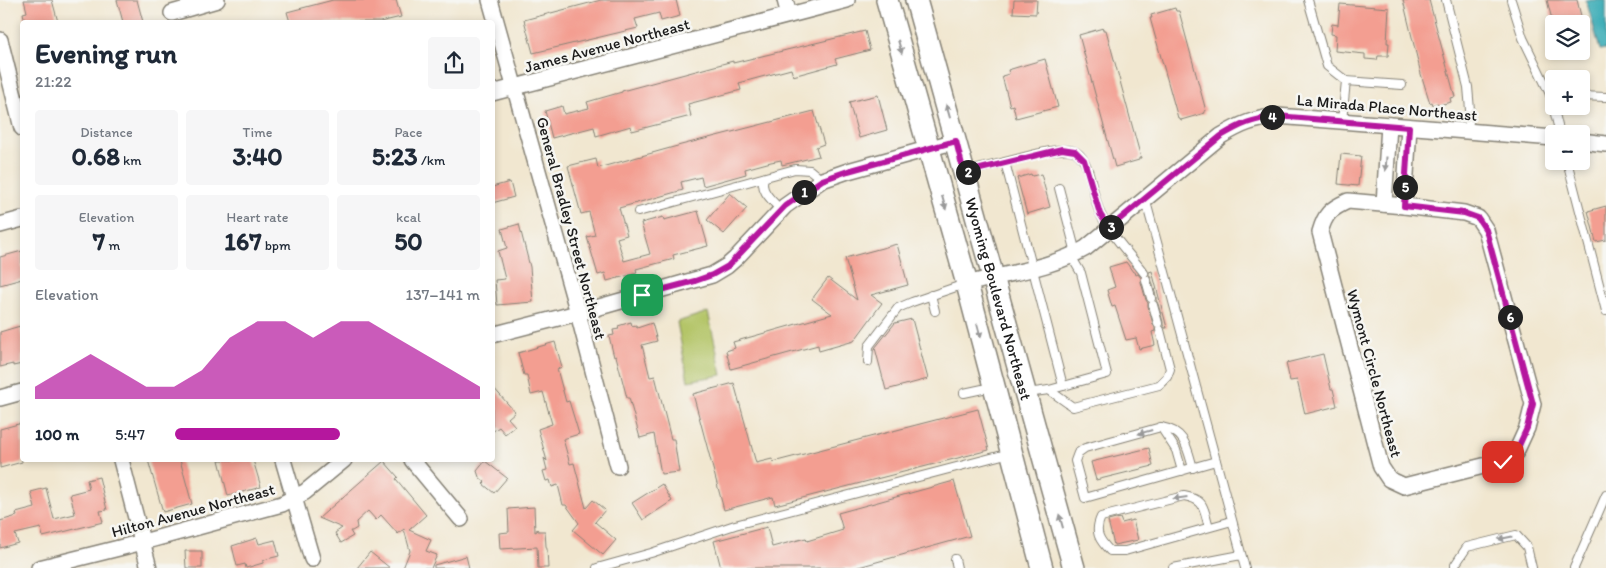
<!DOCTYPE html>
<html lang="en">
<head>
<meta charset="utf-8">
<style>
	:root { --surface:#fff; --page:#f6f6f7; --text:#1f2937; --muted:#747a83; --accent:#b5179e }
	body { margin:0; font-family:Itim,sans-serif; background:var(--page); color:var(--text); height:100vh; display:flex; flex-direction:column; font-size:19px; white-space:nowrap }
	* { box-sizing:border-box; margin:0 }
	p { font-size:16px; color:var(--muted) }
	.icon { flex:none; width:28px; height:28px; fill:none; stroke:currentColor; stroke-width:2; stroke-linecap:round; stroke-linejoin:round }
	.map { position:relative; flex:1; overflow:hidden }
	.drawer { position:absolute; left:20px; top:20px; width:475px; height:442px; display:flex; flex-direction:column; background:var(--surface); border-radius:5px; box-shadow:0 2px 8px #0003 }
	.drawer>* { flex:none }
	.buttons { position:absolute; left:1545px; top:15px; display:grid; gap:10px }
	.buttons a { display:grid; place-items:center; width:45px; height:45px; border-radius:5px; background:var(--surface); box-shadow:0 2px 8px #0003; font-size:25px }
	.pin { position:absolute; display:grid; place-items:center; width:42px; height:42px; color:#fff; margin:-21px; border-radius:10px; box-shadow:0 2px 8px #0006 }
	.km { position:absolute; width:25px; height:25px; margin:-12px; border-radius:50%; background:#222; color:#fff; font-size:14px; line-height:25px; text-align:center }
	.round { display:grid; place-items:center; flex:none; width:52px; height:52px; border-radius:5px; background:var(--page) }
	.overview { display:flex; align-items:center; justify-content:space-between; height:85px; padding:0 15px }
	h1 { font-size:28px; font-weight:800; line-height:38px }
	.metrics { display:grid; grid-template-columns:repeat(3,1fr); gap:8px; height:85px; padding:5px 15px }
	.metrics div { display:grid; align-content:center; border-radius:5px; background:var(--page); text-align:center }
	.metrics b { font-size:25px; font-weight:800 }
	.metrics small { font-size:14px; font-weight:400 }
	.metrics p { font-size:14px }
	.chart { height:140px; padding:10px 15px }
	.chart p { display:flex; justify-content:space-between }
	.chart svg { width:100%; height:90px; margin-top:5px; fill:var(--accent); opacity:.7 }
	ul { padding:0 15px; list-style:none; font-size:16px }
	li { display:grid; grid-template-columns:80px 60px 1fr; align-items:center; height:38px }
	li i { height:12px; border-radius:6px; background:var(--accent) }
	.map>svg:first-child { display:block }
</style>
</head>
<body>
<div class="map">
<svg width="1606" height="568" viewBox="0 0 1606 568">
	<rect width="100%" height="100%" fill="#f6f6f2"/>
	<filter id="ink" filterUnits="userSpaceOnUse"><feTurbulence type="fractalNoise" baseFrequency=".02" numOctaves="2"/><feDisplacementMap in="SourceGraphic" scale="10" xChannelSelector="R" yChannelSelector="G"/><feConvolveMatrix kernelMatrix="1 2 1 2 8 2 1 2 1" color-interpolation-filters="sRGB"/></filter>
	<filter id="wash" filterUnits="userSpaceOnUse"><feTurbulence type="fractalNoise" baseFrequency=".0096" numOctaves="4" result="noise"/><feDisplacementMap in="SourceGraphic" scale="20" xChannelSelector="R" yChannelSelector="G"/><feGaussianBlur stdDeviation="1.12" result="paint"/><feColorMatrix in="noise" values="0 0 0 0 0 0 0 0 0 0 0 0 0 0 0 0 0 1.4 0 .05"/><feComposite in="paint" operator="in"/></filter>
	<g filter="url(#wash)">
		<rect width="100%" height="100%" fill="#f1e7d0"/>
		<path fill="#b4c568" stroke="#687042" d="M708,312L722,375L688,381L677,322Z"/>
		<path fill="#3cadb7" stroke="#2c646a" d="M1586,0H1606V49L1600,50Z"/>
		<g id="blocks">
			<g fill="#f39e91">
				<path d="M24,0H52L58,22H25L23,13L27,12Z"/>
				<path d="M117,0H137L143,22H123Z"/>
				<path d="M333,0H396L401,17L380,22H290L287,12Z"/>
				<path d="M601,0H676L680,16L661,21L659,13L635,19L638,28L533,53L524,20Z"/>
				<path d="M1014,0H1037L1036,14L1013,13Z"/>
				<path d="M1403,0H1429L1455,97L1450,98L1451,102L1439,105L1438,103L1433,105L1432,102L1430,103L1421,74Z"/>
				<path d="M1547,0H1577L1583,24H1553Z"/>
				<path d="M1340,4L1389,8L1387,43H1389L1388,56H1378L1377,60L1365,59V54L1335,51L1336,35L1331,34L1332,24L1338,25Z"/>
				<path d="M1175,8L1176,11H1179L1206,111H1204L1205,113L1181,120L1180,118H1178L1150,18H1152L1151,15Z"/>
				<path d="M1103,28V30H1106L1141,158H1139V160L1115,167L1079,35Z"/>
				<path d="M865,31L870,50L835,59L837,64L793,76L791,69L739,83L741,90L688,104L691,116L632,131L631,126L596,136L594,127L552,138L545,111L562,106L564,114L589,108L587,102L622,92V91L733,61V63Z"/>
				<path d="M1045,59L1058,107L1016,118L1013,105L1010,106L1002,76L1009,74L1008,70Z"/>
				<path d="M878,95L887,130L859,138L849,102Z"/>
				<path d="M814,111L824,144L816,147L819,156L782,165L781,160L771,162L745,169L746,174L703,186L701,177L681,182L683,190L619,208L627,235L617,238L624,261L650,254L641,223L663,217L664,220L698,211L708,246L673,255L674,259L636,269L637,273L607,281L605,273L598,275L587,237L595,235L589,212L581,214L568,166L596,159L598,168L681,145Z"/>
				<path d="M1341,154L1361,156L1358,186L1338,184Z"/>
				<path d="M1031,174L1032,176L1041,174L1050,207L1027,214L1017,178Z"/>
				<path d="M510,182L514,197L492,203V187Z"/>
				<path d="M730,193L747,208L724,234L707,220Z"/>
				<path d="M1606,206V240L1596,242L1588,211Z"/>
				<path d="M519,224L530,267L533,302L497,305L495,280L505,279L498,251L507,248L502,229Z"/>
				<path d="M897,244L908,285L871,295L882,303L854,341L819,351L818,345L731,369L726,351L735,348L733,342L832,314L812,299L828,278L857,300L845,258Z"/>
				<path d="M22,251V279L0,285V257Z"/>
				<path d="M1126,262L1133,272H1135L1136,275L1138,274L1141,278V282L1146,300L1148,303V306L1153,324L1155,328V331L1152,332L1155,345L1139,349L1136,338L1126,340L1115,306L1112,307L1107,290L1115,287L1109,267Z"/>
				<path d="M1152,271L1167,328H1165L1163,325V322L1158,304L1156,300V296L1151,278L1149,275V272Z"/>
				<path d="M912,319L928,379L886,390L875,348L895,323Z"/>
				<path d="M631,322L632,326L636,325L637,328L652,323L657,341L642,345L650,377L655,376L671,439H674L679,472L661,474L654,434L640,438L629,398H627L616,356L614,357L609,336L614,335L613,330L619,329L618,326Z"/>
				<path d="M20,326L22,338V364L13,366V364L0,367V332Z"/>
				<path d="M555,342L562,367L557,369L566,402L569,401L579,434L563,439L570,464L574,463L586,508L593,500L605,510L595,522L616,540L603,555L573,530L579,523L566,505H563L558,485L552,487L550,480L546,481L543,471L547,470L544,458L547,461L538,429L552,424L543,392L531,395L527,375H524L518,353Z"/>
				<path d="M1323,354L1331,389H1333L1337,406L1305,414L1297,380L1290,381L1286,363Z"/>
				<path d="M734,383L756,463L772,459L773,462L978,409L989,450L775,505L773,497L724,510L693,394Z"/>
				<path d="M492,386L515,412L508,418L515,426L505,434L499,427L492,432Z"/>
				<path d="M22,423V462L0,468V429Z"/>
				<path d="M1149,448L1153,466L1096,480L1091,462Z"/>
				<path d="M148,460H180L192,504L163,512Z"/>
				<path d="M219,460H253L261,487L228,496Z"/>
				<path d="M384,461L398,477L396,479L426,515L409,530L431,540L426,551L437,555L431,568H403L410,551L404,529L398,534L381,515L376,520L368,511L356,522L357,528L352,531H350L353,536L341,543L335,533L342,528L319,518Z"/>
				<path d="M485,461L507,478L494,493L483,484L485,482L479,477L477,471Z"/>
				<path d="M99,477L107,510L100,511L103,522L43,537L41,528L15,534L18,543L0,548V521L17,516L16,513L35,508L31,492L46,488L54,519L75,514L70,494L89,489L87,480Z"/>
				<path d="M954,481L970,536L855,568H721L714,541L767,527L772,547L806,538L807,541L843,530L838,513Z"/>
				<path d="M662,484L672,501L643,520L632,503Z"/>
				<path d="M534,507L535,532L537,531V529L538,531H545L546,546L547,549L548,568H538L537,547L500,549L499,533L509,532L508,509Z"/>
				<path d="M1120,518L1122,523L1133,520L1138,540L1114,545L1108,521Z"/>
				<path d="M257,538L259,544L275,540L279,556L267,559L263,561V563L246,568L245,564L237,566L232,546Z"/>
				<path d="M185,551H202V568H186Z"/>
				<path d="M370,552L390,568H357Z"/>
				<path d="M466,556L469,568H434V565Z"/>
			</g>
		</g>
	</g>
	<g filter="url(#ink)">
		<use href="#blocks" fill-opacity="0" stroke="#868276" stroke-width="1"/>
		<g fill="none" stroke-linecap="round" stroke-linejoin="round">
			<g stroke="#868276" stroke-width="10">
				<g id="lane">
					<path d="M1308,0L1327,66L1346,81L1342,121"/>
					<path d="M1446,0L1468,87L1470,110L1468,131"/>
					<path d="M1511,0L1523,38L1550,94H1554"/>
					<path d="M1346,81L1402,85"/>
					<path d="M1550,94L1560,134"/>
					<path d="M1581,96L1606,97"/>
					<path d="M1567,161L1606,311"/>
					<path d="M1005,162C1020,159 1062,144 1076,152C1092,162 1092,198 1101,215C1111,236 1130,254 1144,273"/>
					<path d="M966,172L1005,162L1063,386"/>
					<path d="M764,178C759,191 773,201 781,210"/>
					<path d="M1059,188L1076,253"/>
					<path d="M1145,198L1245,568"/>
					<path d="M638,212L795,169L810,170L822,180"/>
					<path d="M1146,280L1151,298"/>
					<path d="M931,295L935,311"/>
					<path d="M1153,305L1158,323"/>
					<path d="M868,362L869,346L898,308L912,302L965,284"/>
					<path d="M1049,390L1073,407L1159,385L1167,377L1170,369L1160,330"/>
					<path d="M964,393L992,387"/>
					<path d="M1027,393L1049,390L1107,374L1081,273L1071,256"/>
					<path d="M1161,427C1185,431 1187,447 1193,468"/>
					<path d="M1182,471L1176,450L1161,427L1085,448L1078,453L1075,461L1085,498L1216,461"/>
					<path d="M1209,527C1203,508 1206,500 1184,496L1101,517C1094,532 1099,540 1110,551H1125L1232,521"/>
					<path d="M955,559L957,568"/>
					<path d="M597,568L651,553L735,525L1010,453"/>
					<path d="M1173,568L1241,555"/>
					<path d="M1455,568V565L1467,547L1516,535L1527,547L1532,568"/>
					<path d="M1574,568L1606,495"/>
				</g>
			</g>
			<g stroke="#868276" stroke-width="18">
				<g id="street">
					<path d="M490,0L578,313L618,466"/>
					<path d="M785,0L789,15"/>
					<path d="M172,13L217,0"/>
					<path d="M0,40L22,128"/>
					<path d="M492,93L847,0"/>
					<path d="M1581,141L1606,144"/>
					<path d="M1348,201L1404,206L1464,213L1478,218L1486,230L1533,404L1527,428L1516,452L1503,461L1404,486L1389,479L1381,467L1320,232C1325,214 1330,209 1348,201Z"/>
					<path d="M1384,204L1389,125"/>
					<path d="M1404,206L1409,127"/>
					<path d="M0,225L22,219"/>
					<path d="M967,284C1007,273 1050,269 1086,248L1221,136C1243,123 1252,120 1277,116L1554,138"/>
					<path d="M492,335L589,310L712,275L727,266L736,258L785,206L822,180L848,171L956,141"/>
					<path d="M0,398L22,392"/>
					<path d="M121,460L149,568"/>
					<path d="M283,460L312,559"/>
					<path d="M412,460L461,519"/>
					<path d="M39,568L143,542L282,504L305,492L344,460"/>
				</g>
			</g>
			<g stroke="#868276" stroke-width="24">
				<g id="secondary">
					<path d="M887,0L967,284L1042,568"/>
					<path id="s1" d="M916,0L1074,568"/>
				</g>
			</g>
			<use href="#lane" stroke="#fff" stroke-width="8"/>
			<use href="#street" stroke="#fff" stroke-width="15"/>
			<use href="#secondary" stroke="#fff" stroke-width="21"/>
		</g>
		<defs><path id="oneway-solid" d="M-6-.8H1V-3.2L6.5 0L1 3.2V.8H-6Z" transform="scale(1.25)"/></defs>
		<g fill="#999">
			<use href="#oneway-solid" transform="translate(900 47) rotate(74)"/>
			<use href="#oneway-solid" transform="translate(948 111) rotate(-106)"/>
			<use href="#oneway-solid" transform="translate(1386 164) rotate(94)"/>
			<use href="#oneway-solid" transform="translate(944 203) rotate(74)"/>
			<use href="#oneway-solid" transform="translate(979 331) rotate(75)"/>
			<use href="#oneway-solid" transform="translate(1145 432) rotate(164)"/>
			<use href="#oneway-solid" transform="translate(1180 498) rotate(173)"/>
			<use href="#oneway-solid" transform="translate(1061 521) rotate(-106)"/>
			<use href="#oneway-solid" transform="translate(1505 538) rotate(169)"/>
		</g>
	</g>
	<g fill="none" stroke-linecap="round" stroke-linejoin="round" filter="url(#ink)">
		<g stroke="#fff" stroke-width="10">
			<path id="route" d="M642,295L695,281L712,275L728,266L785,206L822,180L848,171L956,141L964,173L1062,149L1075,151L1084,160L1100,214L1109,228L1221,136C1243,123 1251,120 1277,116L1409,127L1404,206L1464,213L1478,218L1486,230L1533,404L1527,428L1516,452L1503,462"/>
		</g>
		<use href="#route" stroke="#b5179e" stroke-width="6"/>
	</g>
	<g text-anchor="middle" stroke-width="5" stroke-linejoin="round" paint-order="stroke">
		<g font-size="16" fill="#1c1c1c" stroke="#f6f6f2">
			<text transform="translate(607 45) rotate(-15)" y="6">James Avenue Northeast</text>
			<text transform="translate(1387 107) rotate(5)" y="6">La Mirada Place Northeast</text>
			<text transform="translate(572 228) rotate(75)" y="6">General Bradley Street Northeast</text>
			<text dy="6" stroke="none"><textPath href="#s1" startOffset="310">Wyoming Boulevard Northeast</textPath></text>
			<text transform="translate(1375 373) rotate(75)" y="6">Wymont Circle Northeast</text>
			<text transform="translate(193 510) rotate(-15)" y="6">Hilton Avenue Northeast</text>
		</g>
	</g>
</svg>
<div class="buttons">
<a><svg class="icon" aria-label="layers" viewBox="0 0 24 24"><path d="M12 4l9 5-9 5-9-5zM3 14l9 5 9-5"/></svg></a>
<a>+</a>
<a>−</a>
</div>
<div class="pin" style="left:642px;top:295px;background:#1e9e55"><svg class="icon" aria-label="arrive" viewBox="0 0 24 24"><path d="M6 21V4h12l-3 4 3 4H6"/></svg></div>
<div class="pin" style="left:1503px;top:462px;background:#d93025"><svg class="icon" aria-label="check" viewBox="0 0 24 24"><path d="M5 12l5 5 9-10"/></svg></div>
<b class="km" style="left:804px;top:192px">1</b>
<b class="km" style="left:968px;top:172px">2</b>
<b class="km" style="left:1111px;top:227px">3</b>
<b class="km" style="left:1272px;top:117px">4</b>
<b class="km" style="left:1405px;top:187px">5</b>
<b class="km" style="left:1510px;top:317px">6</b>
<section class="drawer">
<div class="overview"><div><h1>Evening run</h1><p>21:22</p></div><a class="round"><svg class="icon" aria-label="share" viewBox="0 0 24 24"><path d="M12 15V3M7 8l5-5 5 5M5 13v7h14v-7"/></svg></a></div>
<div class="metrics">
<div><p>Distance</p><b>0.68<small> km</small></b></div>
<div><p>Time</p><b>3:40</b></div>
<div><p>Pace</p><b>5:23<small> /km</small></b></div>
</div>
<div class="metrics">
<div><p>Elevation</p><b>7<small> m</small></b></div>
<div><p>Heart rate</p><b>167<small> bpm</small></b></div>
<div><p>kcal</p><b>50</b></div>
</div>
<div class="chart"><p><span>Elevation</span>137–141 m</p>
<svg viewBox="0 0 160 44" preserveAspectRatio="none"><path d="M0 44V38L10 30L20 22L30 30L40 38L50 38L60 30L70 14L80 6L90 6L100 14L110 6L120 6L130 14L140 22L150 30L160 38V44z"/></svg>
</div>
<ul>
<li><b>100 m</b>5:47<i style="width:54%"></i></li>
</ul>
</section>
</div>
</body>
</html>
